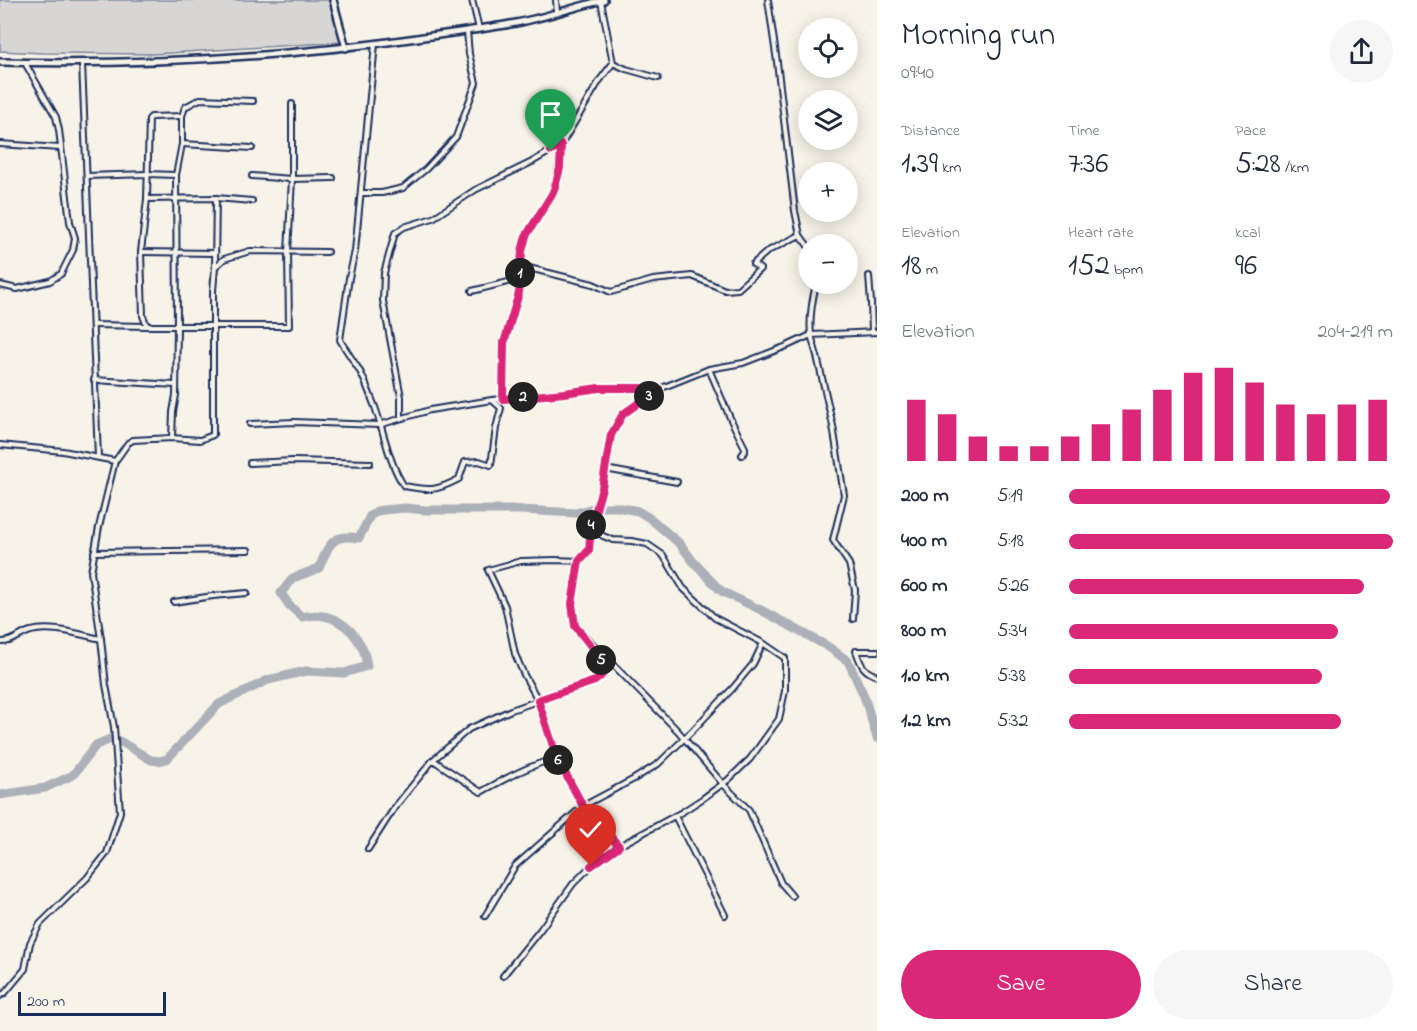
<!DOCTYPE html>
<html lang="en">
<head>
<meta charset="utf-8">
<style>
	:root { --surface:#fff; --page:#f6f6f7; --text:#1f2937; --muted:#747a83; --accent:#db2777 }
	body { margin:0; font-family:"Indie Flower",sans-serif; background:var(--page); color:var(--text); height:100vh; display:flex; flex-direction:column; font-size:22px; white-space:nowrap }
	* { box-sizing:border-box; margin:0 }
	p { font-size:20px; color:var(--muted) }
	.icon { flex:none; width:33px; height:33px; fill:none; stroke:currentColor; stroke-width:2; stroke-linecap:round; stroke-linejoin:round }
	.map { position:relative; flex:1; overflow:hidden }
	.panel { display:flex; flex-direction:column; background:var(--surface); width:540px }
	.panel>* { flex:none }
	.controls { position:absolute; left:798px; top:18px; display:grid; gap:12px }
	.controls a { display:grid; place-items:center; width:60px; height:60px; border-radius:50%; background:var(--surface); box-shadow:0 3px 15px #0003; font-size:30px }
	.scale { position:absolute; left:18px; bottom:15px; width:148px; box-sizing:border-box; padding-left:6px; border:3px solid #1b2f5e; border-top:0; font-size:16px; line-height:21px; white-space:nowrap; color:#1b2f5e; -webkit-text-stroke:4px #f7f3e8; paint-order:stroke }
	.pin { position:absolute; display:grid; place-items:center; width:51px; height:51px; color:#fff; margin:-62px -26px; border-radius:50% 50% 50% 0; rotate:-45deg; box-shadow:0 0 6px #0007 }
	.pin .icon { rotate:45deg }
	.km { position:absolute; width:30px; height:30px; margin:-15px; border-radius:50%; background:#222; color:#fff; font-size:16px; line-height:30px; text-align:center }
	.round { display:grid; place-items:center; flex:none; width:63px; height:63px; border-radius:32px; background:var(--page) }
	.head { display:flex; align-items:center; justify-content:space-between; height:102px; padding:0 24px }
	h1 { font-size:33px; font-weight:600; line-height:45px }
	.figures { display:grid; grid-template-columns:repeat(3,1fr); gap:9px; height:102px; padding:6px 24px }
	.figures div { display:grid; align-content:center }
	.figures b { font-size:30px; font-weight:600 }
	.figures small { font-size:16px; font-weight:400 }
	.figures p { font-size:16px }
	.chart { height:168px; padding:12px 24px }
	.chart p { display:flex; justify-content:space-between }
	.chart svg { width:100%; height:108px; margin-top:6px; stroke:var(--accent); stroke-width:6 }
	.action { display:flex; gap:12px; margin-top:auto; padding:12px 24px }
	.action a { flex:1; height:69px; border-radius:36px; background:var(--accent); color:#fff; font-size:24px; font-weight:600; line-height:69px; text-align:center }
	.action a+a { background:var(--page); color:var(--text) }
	ul { padding:0 24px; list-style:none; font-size:20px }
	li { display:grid; grid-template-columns:96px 72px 1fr; align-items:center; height:45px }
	li i { height:15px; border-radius:8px; background:var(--accent) }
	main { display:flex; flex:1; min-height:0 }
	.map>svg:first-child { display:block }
</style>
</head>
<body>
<main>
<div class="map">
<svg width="877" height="1031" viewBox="0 0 877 1031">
	<rect width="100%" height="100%" fill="#f7f3e8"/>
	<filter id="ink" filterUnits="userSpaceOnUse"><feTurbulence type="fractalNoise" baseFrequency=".0167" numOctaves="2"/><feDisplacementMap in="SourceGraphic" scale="12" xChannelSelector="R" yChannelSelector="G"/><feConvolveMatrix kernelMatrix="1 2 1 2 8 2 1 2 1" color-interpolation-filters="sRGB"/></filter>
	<g filter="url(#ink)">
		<path fill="#d7d6d4" stroke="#798299" stroke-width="1.5" d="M0,0H330L342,42L154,54L42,53L0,51Z"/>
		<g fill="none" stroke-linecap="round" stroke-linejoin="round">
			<path stroke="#acb0b9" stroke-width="9" d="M0,795L45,788L73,775L96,745L113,738L123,743L151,760L159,761L167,759L219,704L268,680L306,671L344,673L367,666C366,660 365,653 362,647C350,624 328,610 302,617L289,605L281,593L293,578L319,568C329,546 330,533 359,538L370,516L377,511L383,510L405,508L426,510H521L576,513L596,507H617L638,511L651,519L680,544L692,560L718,588L723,592L761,610L827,646L848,661L864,696L877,738"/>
			<g stroke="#1b2f5e" stroke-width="8">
				<g id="street">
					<path d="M472,0L479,29"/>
					<path d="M556,0L557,13"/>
					<path d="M768,0L777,62L795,211L800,235L808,246"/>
					<path d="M375,44L355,251L349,278L340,340C346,350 352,359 358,368C365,379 370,395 375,407C384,432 389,464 404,486C430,491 436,491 459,479L465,462L479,461L491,465L496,428L501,408L492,400"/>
					<path d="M82,63L98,457"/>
					<path d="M613,63L626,69L658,78"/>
					<path d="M182,116L151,117L149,119L147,199L141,252L143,316L147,326H289L288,252L292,179V104"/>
					<path d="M0,144L60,148"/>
					<path d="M182,144L252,148"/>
					<path d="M87,176L147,174L176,175"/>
					<path d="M252,176L292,179L333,178"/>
					<path d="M361,193H382L403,188L426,169L456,137L476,83L469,54L467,31"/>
					<path d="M147,199L216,198L252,201"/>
					<path d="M141,252L215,253"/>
					<path d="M521,266L593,284L611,292L653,280L692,276L725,290L738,289L760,269L753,264L768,251L800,235"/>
					<path d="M215,267L224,259L250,251L327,252"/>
					<path d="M869,276L871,303L872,332"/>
					<path d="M0,285L17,289L50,281L61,274L73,250L75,238L70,222L59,130L56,117L25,63"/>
					<path d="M472,291L520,279"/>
					<path d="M93,325L147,326"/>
					<path d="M709,369L731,420L745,448V451L742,455"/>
					<path d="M94,380L175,385"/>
					<path d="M503,399L504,343L519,293L521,251L526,236L552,194C558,178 560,163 561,145"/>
					<path d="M401,418V397L383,301L384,273L395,233L404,227L433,218L475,190L532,162L561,145L600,80L613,63L601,1"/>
					<path d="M250,424L294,422L379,425L430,410L492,400L564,393L599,388L658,389"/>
					<path d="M172,438L173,412L176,395L177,326L176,175L182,144V116L185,107L200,99L253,101"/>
					<path d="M0,445L63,451L115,461L99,527L91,572L101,639L106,685L114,727L120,812L107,853L87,878L40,924L30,943L25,969L5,993L0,996"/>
					<path d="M116,460L128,443L133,440L172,438L200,440L213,435V291L215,267L216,198"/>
					<path d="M250,463L293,461L370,463"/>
					<path d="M605,469L677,482"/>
					<path d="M94,552L248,550"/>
					<path d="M579,561L555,560L521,561L488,570L505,606L515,654L524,675L538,700L557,758L583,806L619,846"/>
					<path d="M174,602L213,596L247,593"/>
					<path d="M853,619L855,590L849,564L833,540L844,495L833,426L817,356L811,335L877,332"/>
					<path d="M588,639L678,731L723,784L749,810L781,883L792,896"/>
					<path d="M0,642C13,643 19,634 31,631C51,625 81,635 101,639"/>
					<path d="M877,651H856C861,665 863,671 877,676"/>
					<path d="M433,760L481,792C506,778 530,765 557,758"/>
					<path d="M675,816L725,915"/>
					<path d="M368,849L395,807L433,760L469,729L511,710L595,681L600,677L604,672L602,662L598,655L575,626L572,604L579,561L589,550L590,527"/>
					<path d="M485,916L515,866L583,806L634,779L658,764L693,730L733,688L753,664L763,643"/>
					<path d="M503,976L540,930L573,884L591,866L619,846L682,812L702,799L728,780L750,759L779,719L785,691V658L763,643L715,618L683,588L663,555L647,544L632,541L613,540L603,536L590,527L602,488L611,435L623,414L659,389L709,369L743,363L787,346L811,335C809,317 812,301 816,284"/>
				</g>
			</g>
			<g stroke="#1b2f5e" stroke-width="10">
				<g id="secondary">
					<path d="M333,0L346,48"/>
					<path d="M0,62C140,65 279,58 417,38C450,33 484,29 516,23C546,17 575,7 604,0"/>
				</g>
			</g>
			<use href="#street" stroke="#f7f3e8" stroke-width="4"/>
			<use href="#secondary" stroke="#f7f3e8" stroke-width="5"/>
		</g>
	</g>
	<g fill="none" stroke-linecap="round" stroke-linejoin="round" filter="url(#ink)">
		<g stroke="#fff" stroke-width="12">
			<path id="route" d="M551,151L561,145L560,168L555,187L552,194L526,236L522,251L519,293L504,343L503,399L564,393L599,388H652L659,389L623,414L611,435L602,488L591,527L589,550L579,561L572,604L575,626L598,655L602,662L604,672L600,677L595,681L538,700L557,758L583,806L619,846L591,866"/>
		</g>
		<use href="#route" stroke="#db2777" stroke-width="8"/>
	</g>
</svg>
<div class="controls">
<a><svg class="icon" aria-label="locate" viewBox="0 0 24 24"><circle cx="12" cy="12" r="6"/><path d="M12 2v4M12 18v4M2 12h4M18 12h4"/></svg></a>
<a><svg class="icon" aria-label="layers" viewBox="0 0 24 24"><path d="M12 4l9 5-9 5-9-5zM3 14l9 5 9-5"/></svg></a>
<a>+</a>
<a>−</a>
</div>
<div class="scale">200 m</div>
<div class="pin" style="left:551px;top:151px;background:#1e9e55"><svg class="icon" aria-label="arrive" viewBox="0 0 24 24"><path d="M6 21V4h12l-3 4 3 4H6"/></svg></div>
<div class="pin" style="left:591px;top:866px;background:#d93025"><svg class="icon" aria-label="check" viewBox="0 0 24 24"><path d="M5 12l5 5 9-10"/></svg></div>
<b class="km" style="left:520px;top:273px">1</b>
<b class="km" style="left:523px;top:397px">2</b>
<b class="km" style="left:649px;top:396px">3</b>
<b class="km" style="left:591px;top:525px">4</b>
<b class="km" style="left:601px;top:660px">5</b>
<b class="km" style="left:558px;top:760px">6</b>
</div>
<section class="panel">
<div class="head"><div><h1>Morning run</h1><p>09:40</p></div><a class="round"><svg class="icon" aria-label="share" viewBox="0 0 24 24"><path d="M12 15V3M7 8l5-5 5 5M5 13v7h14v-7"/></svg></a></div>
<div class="figures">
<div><p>Distance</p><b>1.39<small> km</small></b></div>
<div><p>Time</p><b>7:36</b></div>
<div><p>Pace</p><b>5:28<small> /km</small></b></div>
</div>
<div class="figures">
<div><p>Elevation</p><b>18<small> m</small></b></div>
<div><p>Heart rate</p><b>152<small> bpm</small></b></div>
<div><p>kcal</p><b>96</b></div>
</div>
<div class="chart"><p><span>Elevation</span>204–219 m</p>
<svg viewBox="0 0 160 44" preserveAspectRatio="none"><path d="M5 44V19M15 44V25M25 44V34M35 44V38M45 44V38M55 44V34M65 44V29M75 44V23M85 44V15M95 44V8M105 44V6M115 44V12M125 44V21M135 44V25M145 44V21M155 44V19"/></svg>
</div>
<ul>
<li><b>200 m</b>5:19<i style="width:99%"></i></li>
<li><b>400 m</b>5:18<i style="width:100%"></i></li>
<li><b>600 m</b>5:26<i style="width:91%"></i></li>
<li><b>800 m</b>5:34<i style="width:83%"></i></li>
<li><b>1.0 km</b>5:38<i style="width:78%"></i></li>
<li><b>1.2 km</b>5:32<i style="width:84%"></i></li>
</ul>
<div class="action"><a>Save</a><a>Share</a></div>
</section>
</main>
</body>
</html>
